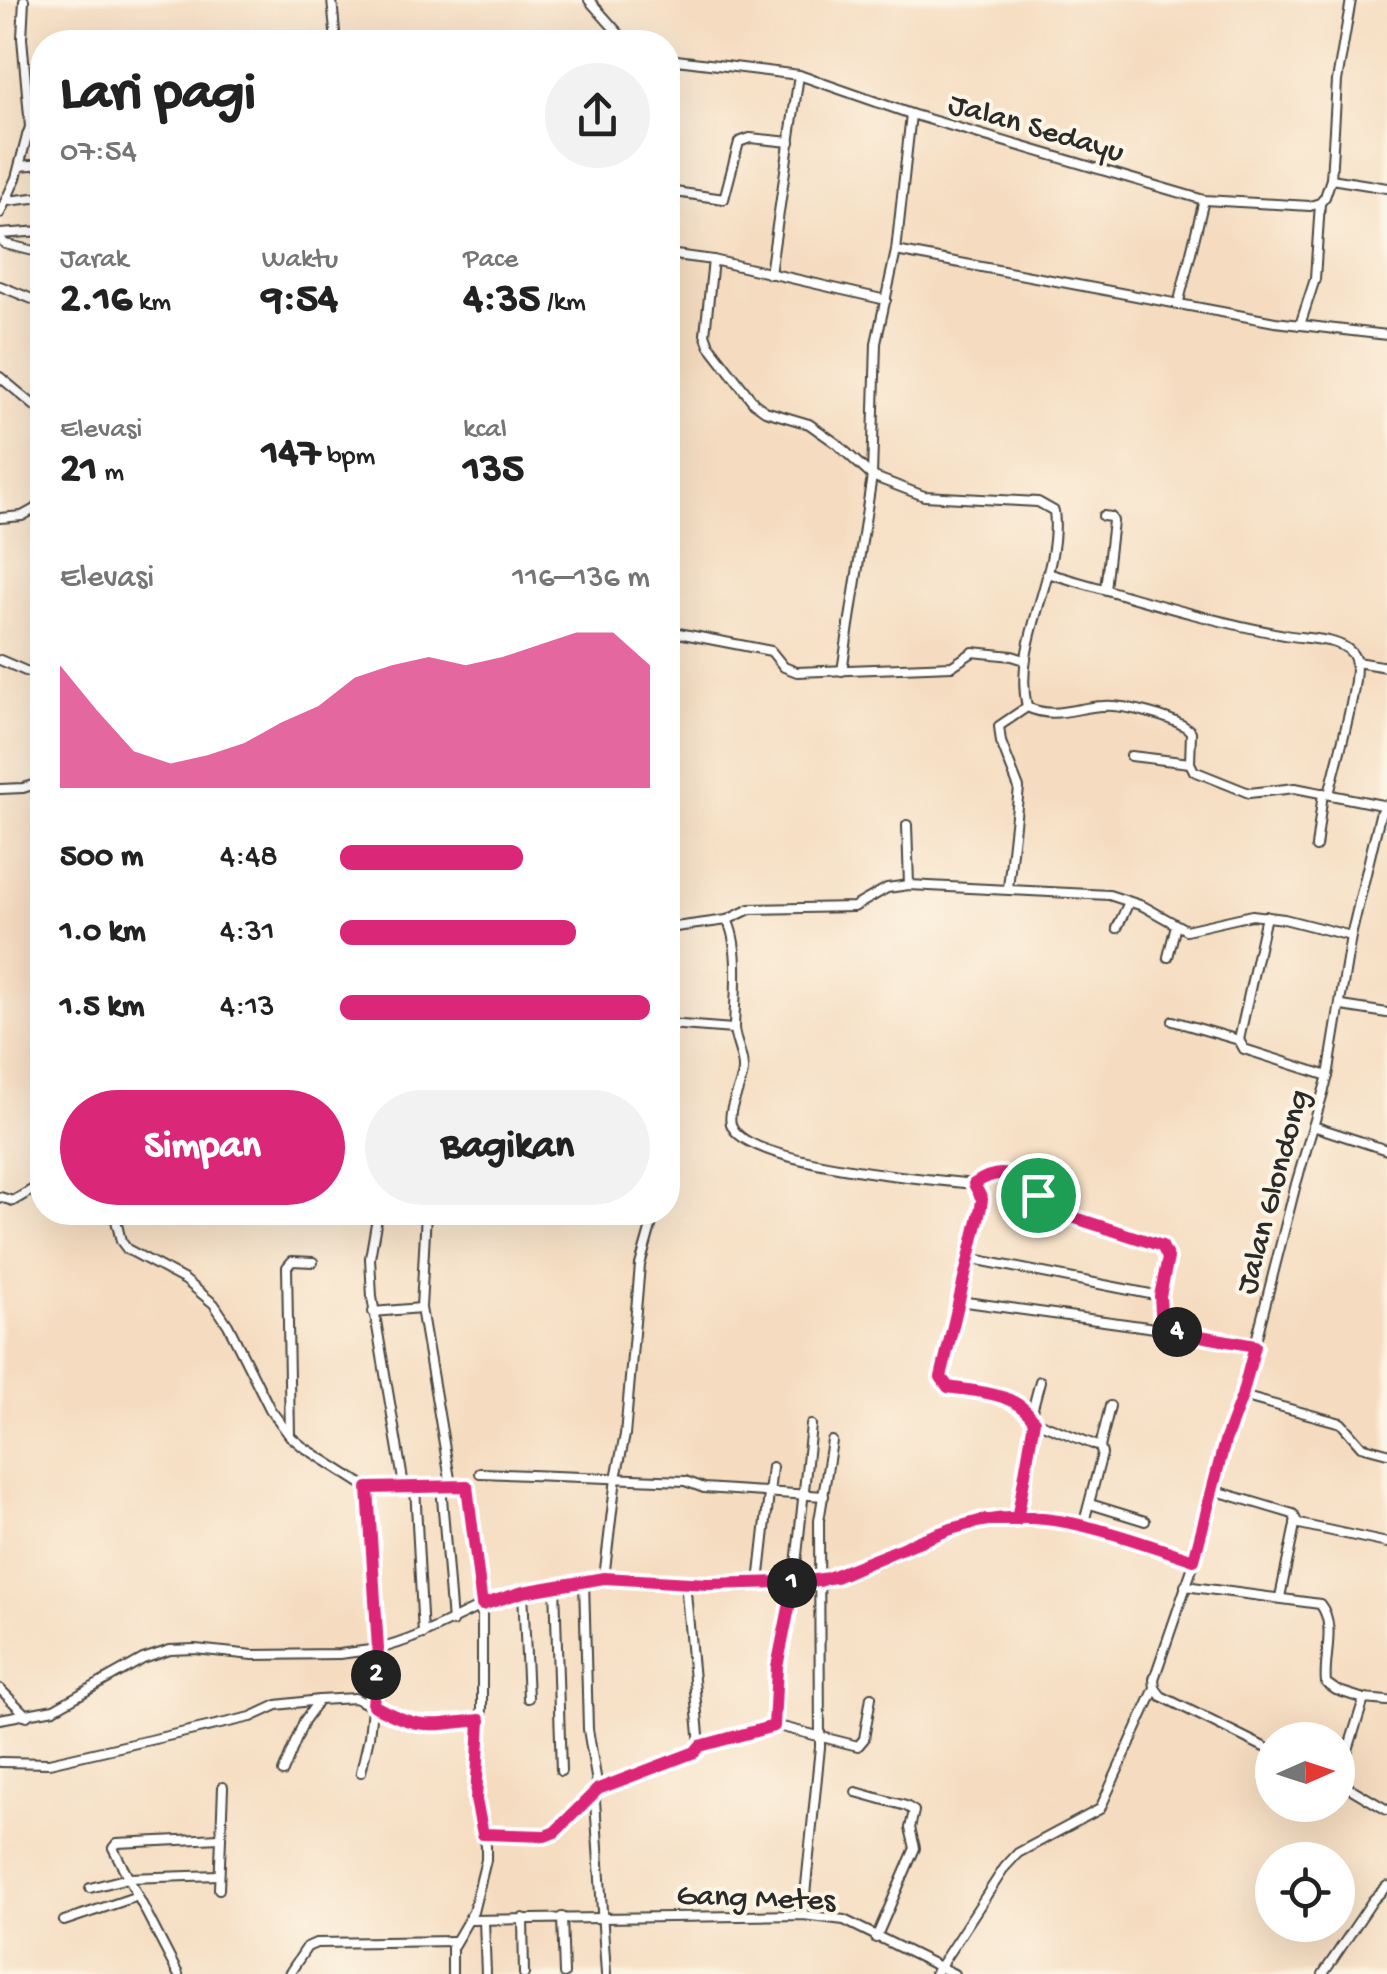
<!DOCTYPE html>
<html lang="id">
<head>
<meta charset="utf-8">
<style>
	:root { --surface:#fff; --page:#f2f2f2; --text:#222; --muted:#767676; --accent:#db2777 }
	body { margin:0; font-family:"Gochi Hand",sans-serif; background:var(--page); color:var(--text); height:100vh; display:flex; flex-direction:column; font-size:38px; white-space:nowrap }
	* { box-sizing:border-box; margin:0 }
	p { font-size:32px; color:var(--muted) }
	.icon { flex:none; width:55px; height:55px; fill:none; stroke:currentColor; stroke-width:2; stroke-linecap:round; stroke-linejoin:round }
	.map { position:relative; flex:1; overflow:hidden }
	.drawer { position:absolute; left:30px; top:30px; width:650px; height:1195px; display:flex; flex-direction:column; background:var(--surface); border-radius:40px; box-shadow:0 10px 40px #0002 }
	.drawer>* { flex:none }
	.needle { width:65px; rotate:87deg }
	.tools { position:absolute; left:1255px; top:1722px; display:grid; gap:20px }
	.tools a { display:grid; place-items:center; width:100px; height:100px; border-radius:50%; background:var(--surface); box-shadow:0 10px 40px #0002; font-size:50px }
	.pin { position:absolute; display:grid; place-items:center; width:85px; height:85px; color:#fff; margin:-42px; border:5px solid #fff; border-radius:50%; box-shadow:0 2px 10px #0007 }
	.km { position:absolute; width:50px; height:50px; margin:-25px; border-radius:50%; background:#222; color:#fff; font-size:28px; line-height:50px; text-align:center }
	.round { display:grid; place-items:center; flex:none; width:105px; height:105px; border-radius:52px; background:var(--page) }
	.head { display:flex; align-items:center; justify-content:space-between; height:170px; padding:0 30px }
	h1 { font-size:55px; font-weight:700; line-height:75px }
	.figures { display:grid; grid-template-columns:repeat(3,1fr); gap:15px; height:170px; padding:10px 30px }
	.figures div { display:grid; align-content:center }
	.figures b { font-size:42px; font-weight:700 }
	.figures small { font-size:28px; font-weight:400 }
	.figures p { font-size:28px }
	.chart { height:280px; padding:20px 30px }
	.chart p { display:flex; justify-content:space-between }
	.chart svg { width:100%; height:180px; margin-top:10px; fill:var(--accent); opacity:.7 }
	.button { display:flex; gap:20px; margin-top:auto; padding:20px 30px }
	.button a { flex:1; height:115px; border-radius:60px; background:var(--accent); color:#fff; font-size:40px; font-weight:700; line-height:115px; text-align:center }
	.button a+a { background:var(--page); color:var(--text) }
	ul { padding:0 30px; list-style:none; font-size:32px }
	li { display:grid; grid-template-columns:160px 120px 1fr; align-items:center; height:75px }
	li i { height:25px; border-radius:12px; background:var(--accent) }
	.map>svg:first-child { display:block }
</style>
</head>
<body>
<div class="map">
<svg width="1387" height="1974" viewBox="0 0 1387 1974">
	<rect width="100%" height="100%" fill="#fcf5e5"/>
	<filter id="ink" filterUnits="userSpaceOnUse"><feTurbulence type="fractalNoise" baseFrequency=".01" numOctaves="2"/><feDisplacementMap in="SourceGraphic" scale="20" xChannelSelector="R" yChannelSelector="G"/><feConvolveMatrix kernelMatrix="1 2 1 2 8 2 1 2 1" color-interpolation-filters="sRGB"/></filter>
	<filter id="wash" filterUnits="userSpaceOnUse"><feTurbulence type="fractalNoise" baseFrequency=".0048" numOctaves="4" result="noise"/><feDisplacementMap in="SourceGraphic" scale="40" xChannelSelector="R" yChannelSelector="G"/><feGaussianBlur stdDeviation="2.25" result="paint"/><feColorMatrix in="noise" values="0 0 0 0 0 0 0 0 0 0 0 0 0 0 0 0 0 1.4 0 .05"/><feComposite in="paint" operator="in"/></filter>
	<g filter="url(#wash)">
		<rect width="100%" height="100%" fill="#f5dcc0"/>
	</g>
	<g filter="url(#ink)">
		<g fill="none" stroke-linecap="round" stroke-linejoin="round">
			<g stroke="#494641" stroke-width="12">
				<g id="street">
					<path d="M24,0L22,38L30,127L27,136L42,135"/>
					<path d="M332,0L336,42"/>
					<path d="M589,0L626,42"/>
					<path d="M668,59L799,75L911,114"/>
					<path d="M20,166L42,164"/>
					<path d="M1331,179L1387,188"/>
					<path d="M668,191L724,199L739,142L750,138L790,142"/>
					<path d="M7,201L42,197"/>
					<path d="M0,213L16,178L27,136"/>
					<path d="M0,234L42,231"/>
					<path d="M0,238L5,244L42,253"/>
					<path d="M896,251L1275,322L1387,335"/>
					<path d="M668,254L713,260L886,300"/>
					<path d="M713,260L705,334L709,345L754,403L765,411L809,424L836,443L872,476L924,496L1038,502L1054,511C1062,575 1012,642 1027,707C1054,720 1076,707 1103,706C1121,704 1180,718 1191,732L1190,763L1194,771L1249,793L1295,788L1387,806"/>
					<path d="M770,274L799,75"/>
					<path d="M0,286L42,303"/>
					<path d="M1178,305L1204,200"/>
					<path d="M1300,325L1315,279L1320,203"/>
					<path d="M0,377L42,412"/>
					<path d="M1103,516L1111,517L1113,521L1105,589"/>
					<path d="M0,518L22,516L42,505"/>
					<path d="M1047,573C1126,595 1204,620 1285,635C1304,639 1348,637 1355,659C1361,680 1335,768 1329,794"/>
					<path d="M668,631L771,651L784,667L797,672L952,666L973,652L1012,656L1025,660"/>
					<path d="M0,660L42,678"/>
					<path d="M1356,662L1387,667"/>
					<path d="M842,671L872,476L876,343L896,251L911,114L1204,200L1310,206L1320,203L1325,197L1331,179L1337,81L1351,0"/>
					<path d="M1131,756L1190,763"/>
					<path d="M0,789L23,788L42,782"/>
					<path d="M907,825L909,885"/>
					<path d="M1316,847L1323,793"/>
					<path d="M1008,888L1019,788L1001,742L999,726L1027,707"/>
					<path d="M727,920C741,946 735,997 734,1027C734,1041 744,1055 743,1071C742,1087 727,1109 731,1124C743,1165 935,1180 975,1184C984,1177 992,1170 1003,1173C1027,1180 1042,1203 1063,1213C1095,1228 1131,1231 1162,1246L1168,1258L1160,1296L1162,1329L1255,1346"/>
					<path d="M668,928L727,920L750,909L854,907L887,888L909,885L1109,895L1143,906L1186,930L1252,915L1284,919L1351,936"/>
					<path d="M1117,928L1129,902"/>
					<path d="M1168,957L1176,925"/>
					<path d="M1342,1006L1387,1013"/>
					<path d="M1173,1021L1239,1040L1244,1049L1328,1076"/>
					<path d="M668,1024L733,1029"/>
					<path d="M1239,1040L1266,916"/>
					<path d="M1313,1126L1387,1150"/>
					<path d="M0,1197L13,1201L42,1184"/>
					<path d="M114,1212L121,1241L127,1249L185,1280L214,1304L228,1325L270,1409L290,1436L302,1446L368,1488L461,1484L469,1489L482,1605V1708L476,1799L486,1846V1860L473,1912L452,1948V1974"/>
					<path d="M378,1212L370,1258L372,1297L404,1486"/>
					<path d="M426,1212L421,1308L451,1485"/>
					<path d="M532,1212L599,1216L619,1212"/>
					<path d="M968,1258L1160,1296"/>
					<path d="M959,1301L982,1199L975,1184"/>
					<path d="M373,1312L421,1308"/>
					<path d="M1242,1396L1341,1423L1361,1446L1387,1453"/>
					<path d="M1031,1415L1040,1381"/>
					<path d="M811,1425L794,1583L777,1667L774,1725L858,1746L864,1739L871,1697"/>
					<path d="M290,1436L287,1267L292,1261L313,1262"/>
					<path d="M1100,1447L1110,1406"/>
					<path d="M480,1473L685,1481L704,1488L824,1496"/>
					<path d="M441,1485L452,1622"/>
					<path d="M415,1486L423,1634"/>
					<path d="M368,1488L378,1649C416,1640 448,1621 483,1605C515,1590 552,1585 587,1581C664,1570 745,1595 823,1580C867,1572 908,1545 950,1529C1032,1500 1116,1535 1195,1560"/>
					<path d="M1213,1490L1293,1514L1296,1520L1280,1597"/>
					<path d="M1090,1504L1145,1521"/>
					<path d="M1017,1520L1035,1421"/>
					<path d="M1295,1523L1387,1543"/>
					<path d="M1083,1526L1102,1454L1100,1447L1035,1421L1024,1405L1009,1399L948,1387L942,1382L959,1301L1162,1329"/>
					<path d="M604,1578L616,1478L625,1435L640,1265L655,1212"/>
					<path d="M584,1581L588,1729L598,1789"/>
					<path d="M759,1583L772,1467"/>
					<path d="M555,1585L561,1771"/>
					<path d="M1185,1586L1320,1604C1337,1625 1323,1658 1326,1683L1336,1690L1364,1699"/>
					<path d="M523,1592L528,1698"/>
					<path d="M0,1689L27,1716"/>
					<path d="M0,1719L54,1709L143,1659L170,1650L195,1649L253,1655L339,1654L378,1649L369,1737L361,1772"/>
					<path d="M700,1746L774,1725"/>
					<path d="M1272,1751L1161,1696L1155,1688L1154,1679L1195,1560L1225,1441L1242,1396L1296,1184L1328,1076L1351,936L1380,815L1386,806"/>
					<path d="M0,1762L49,1763L251,1717L277,1705L319,1700"/>
					<path d="M283,1772L304,1721L319,1700L355,1698L402,1721L422,1725L480,1720"/>
					<path d="M1338,1781L1387,1810"/>
					<path d="M1338,1782L1364,1699L1387,1701"/>
					<path d="M856,1792L906,1806L914,1811L910,1828L915,1848L876,1938"/>
					<path d="M483,1834L545,1835L570,1820L596,1795"/>
					<path d="M90,1888L128,1878L219,1875"/>
					<path d="M219,1889L223,1787"/>
					<path d="M803,1915L820,1747L819,1521L832,1441"/>
					<path d="M562,1917L564,1974"/>
					<path d="M523,1918L524,1974"/>
					<path d="M470,1920L803,1915L844,1920L954,1974"/>
					<path d="M484,1920L486,1974"/>
					<path d="M64,1921L138,1896"/>
					<path d="M178,1974L113,1848L117,1843L220,1838"/>
					<path d="M289,1974L307,1947L316,1943L454,1941"/>
					<path d="M606,1974L595,1800L598,1789L695,1751L700,1746L685,1581"/>
					<path d="M935,1974L1005,1867L1018,1853L1100,1809L1155,1688"/>
					<path d="M1323,1974L1373,1900L1387,1886"/>
				</g>
			</g>
			<use href="#street" stroke="#fff" stroke-width="8"/>
		</g>
	</g>
	<g fill="none" stroke-linecap="round" stroke-linejoin="round" filter="url(#ink)">
		<g stroke="#fff" stroke-width="20">
			<path id="route" d="M1038,1195C1015,1174 1001,1166 974,1184L982,1199L981,1207L941,1377L948,1387C979,1392 1016,1392 1034,1421L1017,1520H983L951,1529L820,1581L708,1584L604,1578L523,1592L482,1605L467,1486L368,1488L378,1649L373,1705C420,1731 429,1725 480,1720L476,1800L483,1834L545,1836L555,1832L598,1789L695,1752L700,1746L774,1726L777,1667L794,1583L836,1577C882,1558 930,1532 978,1522C1052,1506 1126,1538 1194,1560L1225,1441L1242,1396L1255,1346L1162,1329L1160,1296L1168,1258L1162,1246L1066,1215L1038,1195"/>
		</g>
		<use href="#route" stroke="#db2777" stroke-width="12"/>
	</g>
	<g text-anchor="middle" stroke-width="8" stroke-linejoin="round" paint-order="stroke">
		<g font-size="32" fill="#2b2b2b" stroke="#fcf5e5">
			<text transform="translate(1037 125) rotate(16)" y="11">Jalan Sedayu</text>
			<text transform="translate(1270 1191) rotate(-75)" y="11">Jalan Glondong</text>
			<text transform="translate(756 1895) rotate(2)" y="11">Gang Metes</text>
		</g>
	</g>
</svg>
<div class="tools">
<a><svg class="needle" viewBox="-14 -14 28 28"><path d="M0-13l5 13h-10z" fill="#e53935"/><path d="M0 13l5-13h-10z" fill="#767676"/></svg></a>
<a><svg class="icon" aria-label="locate" viewBox="0 0 24 24"><circle cx="12" cy="12" r="6"/><path d="M12 2v4M12 18v4M2 12h4M18 12h4"/></svg></a>
</div>
<div class="pin" style="left:1038px;top:1195px;background:#1e9e55"><svg class="icon" aria-label="arrive" viewBox="0 0 24 24"><path d="M6 21V4h12l-3 4 3 4H6"/></svg></div>
<b class="km" style="left:792px;top:1583px">1</b>
<b class="km" style="left:376px;top:1675px">2</b>
<b class="km" style="left:1177px;top:1332px">4</b>
<section class="drawer">
<div class="head"><div><h1>Lari pagi</h1><p>07:54</p></div><a class="round"><svg class="icon" aria-label="share" viewBox="0 0 24 24"><path d="M12 15V3M7 8l5-5 5 5M5 13v7h14v-7"/></svg></a></div>
<div class="figures">
<div><p>Jarak</p><b>2.16<small> km</small></b></div>
<div><p>Waktu</p><b>9:54</b></div>
<div><p>Pace</p><b>4:35<small> /km</small></b></div>
</div>
<div class="figures">
<div><p>Elevasi</p><b>21<small> m</small></b></div>
<div><b>147<small> bpm</small></b></div>
<div><p>kcal</p><b>135</b></div>
</div>
<div class="chart"><p><span>Elevasi</span>116–136 m</p>
<svg viewBox="0 0 160 44" preserveAspectRatio="none"><path d="M0 44V14L10 25L20 35L30 38L40 36L50 33L60 28L70 24L80 17L90 14L100 12L110 14L120 12L130 9L140 6L150 6L160 14V44z"/></svg>
</div>
<ul>
<li><b>500 m</b>4:48<i style="width:59%"></i></li>
<li><b>1.0 km</b>4:31<i style="width:76%"></i></li>
<li><b>1.5 km</b>4:13<i style="width:100%"></i></li>
</ul>
<div class="button"><a>Simpan</a><a>Bagikan</a></div>
</section>
</div>
</body>
</html>
